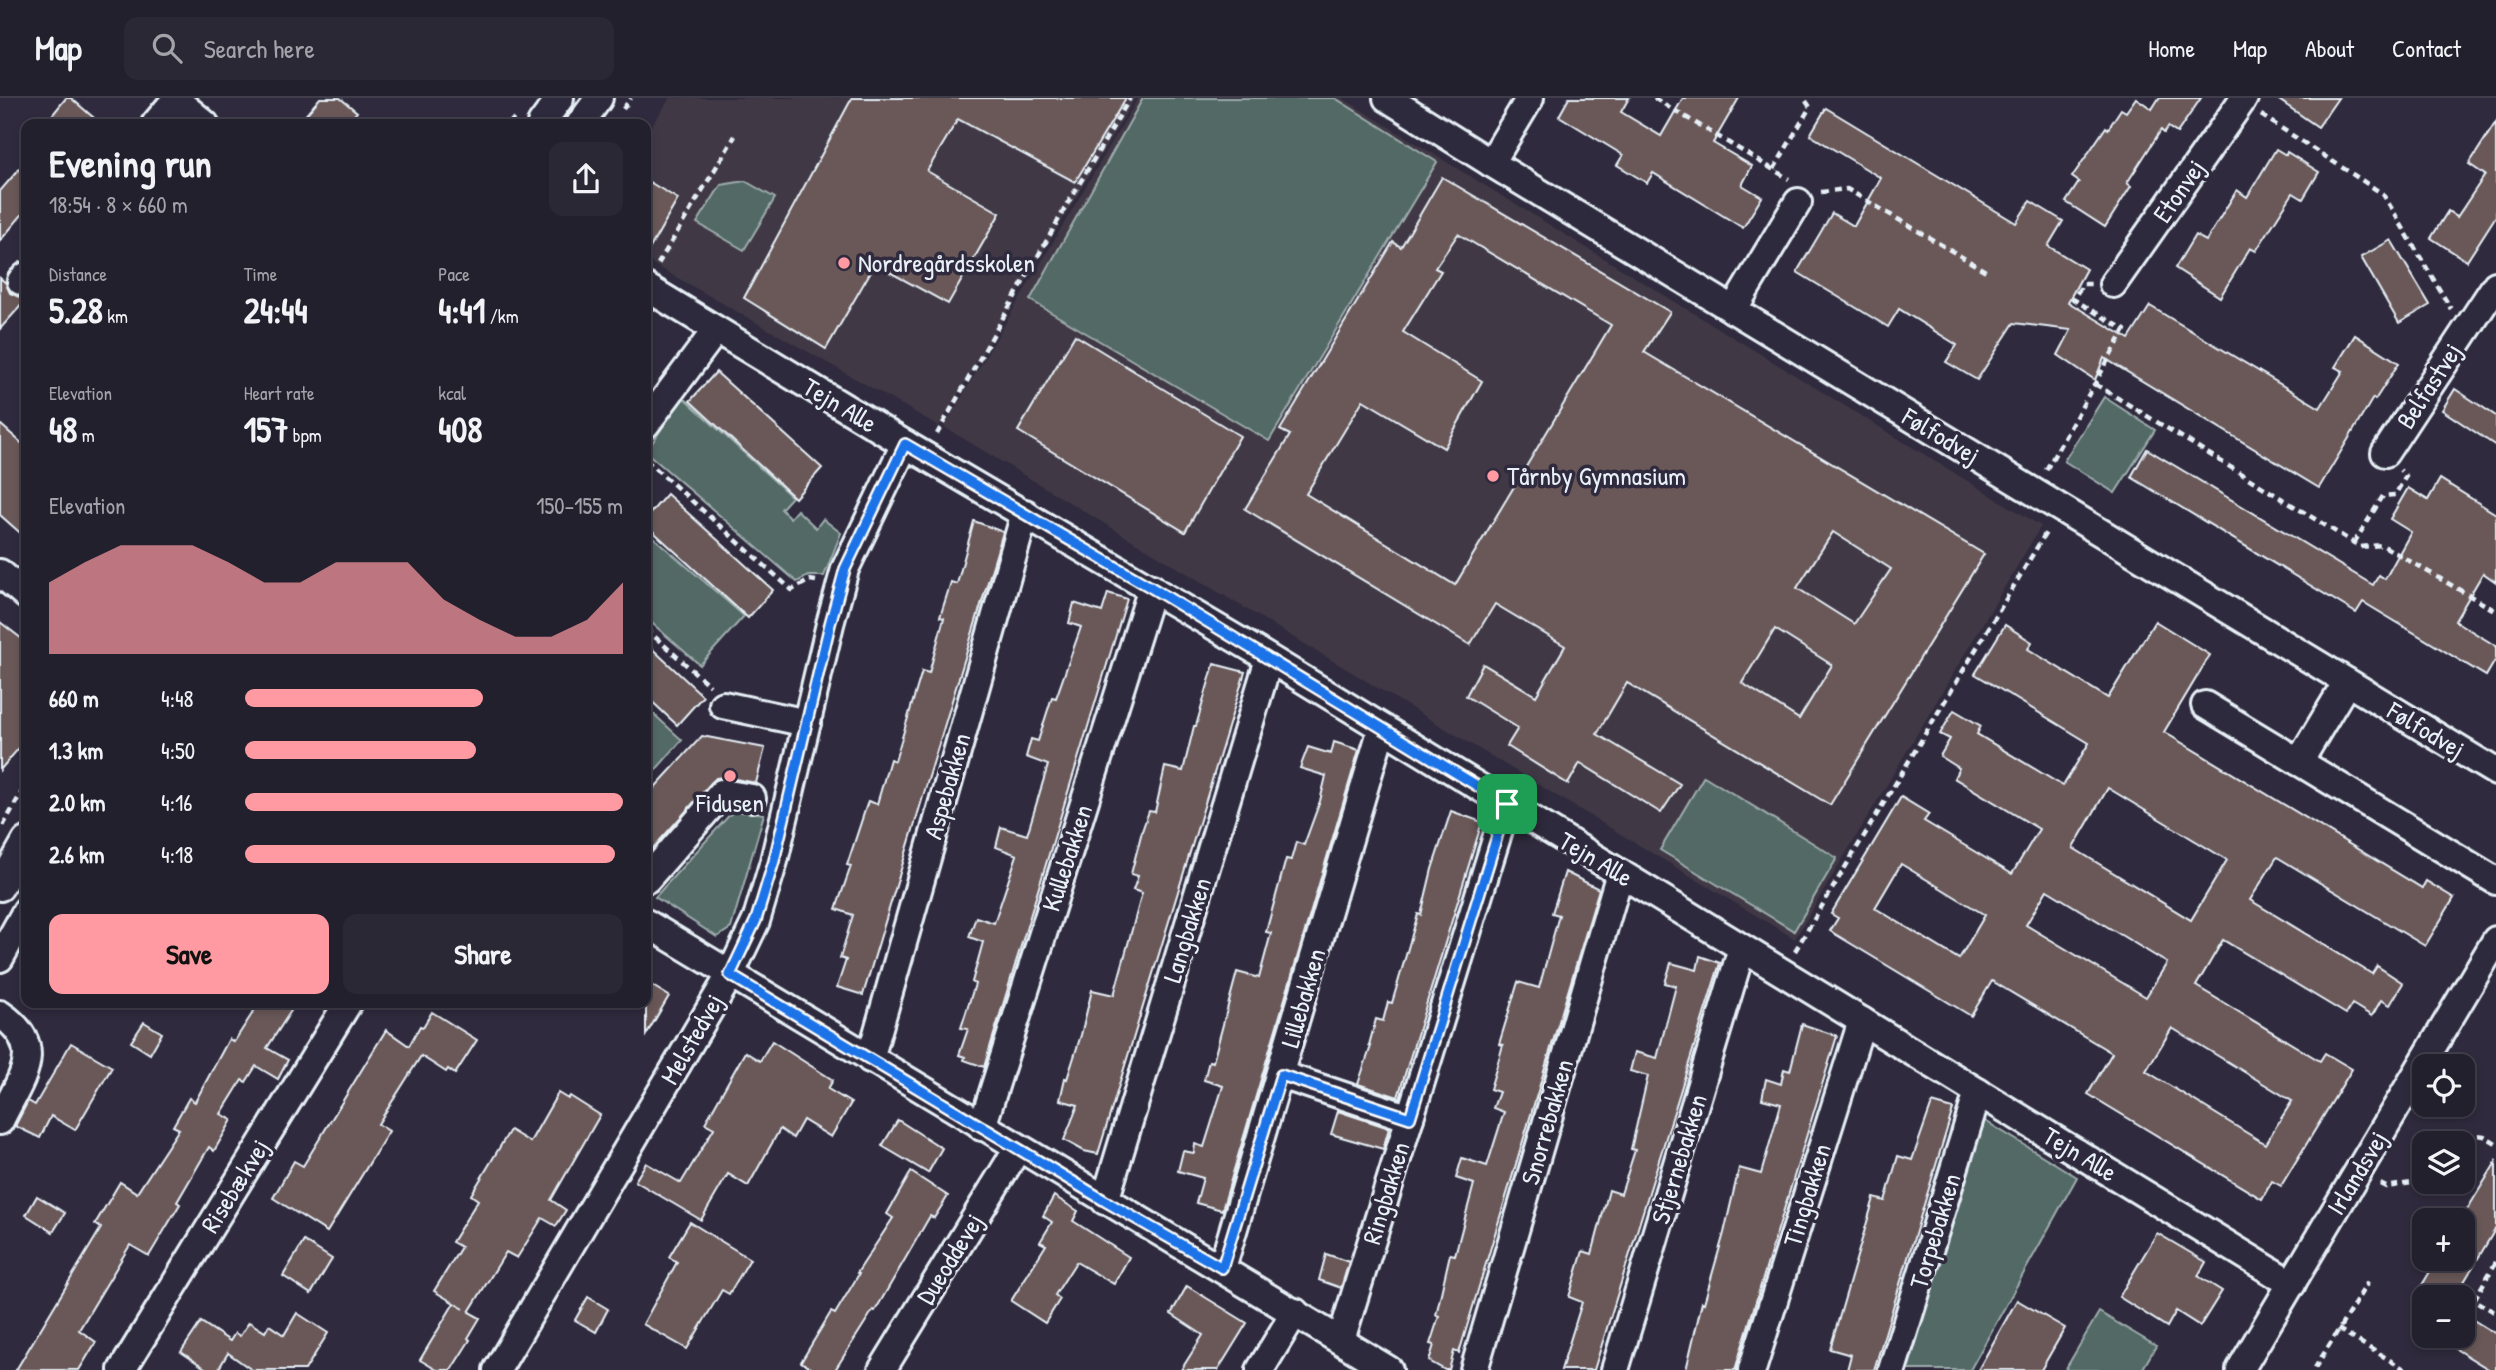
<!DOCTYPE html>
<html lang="en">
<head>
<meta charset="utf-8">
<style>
	:root { --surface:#23202e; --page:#2b2836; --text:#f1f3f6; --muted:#a3a3aa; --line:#403e4a; --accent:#ff9aa2 }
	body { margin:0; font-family:"Patrick Hand",sans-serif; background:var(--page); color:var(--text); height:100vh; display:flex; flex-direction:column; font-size:26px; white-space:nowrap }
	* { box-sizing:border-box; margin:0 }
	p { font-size:23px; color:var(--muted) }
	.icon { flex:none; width:38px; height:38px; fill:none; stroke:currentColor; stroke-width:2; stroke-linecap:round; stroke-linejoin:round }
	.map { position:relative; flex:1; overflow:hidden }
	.drawer { position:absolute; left:21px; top:21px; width:630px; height:889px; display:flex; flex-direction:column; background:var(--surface); border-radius:14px; box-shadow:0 4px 10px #0003,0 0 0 2px var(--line) }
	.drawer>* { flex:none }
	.tools { position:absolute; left:2412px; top:956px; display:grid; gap:14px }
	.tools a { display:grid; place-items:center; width:63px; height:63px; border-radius:14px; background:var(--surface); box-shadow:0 4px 10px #0003,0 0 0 2px var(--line); font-size:35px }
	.pin { position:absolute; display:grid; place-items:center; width:60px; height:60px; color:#fff; margin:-30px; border-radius:14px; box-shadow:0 4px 10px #0006 }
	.round { display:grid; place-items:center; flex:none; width:74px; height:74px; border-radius:14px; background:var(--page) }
	.summary { display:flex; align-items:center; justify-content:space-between; height:119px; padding:0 28px }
	h1 { font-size:38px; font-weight:700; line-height:52px }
	.figures { display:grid; grid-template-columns:repeat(3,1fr); gap:10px; height:119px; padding:7px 28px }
	.figures div { display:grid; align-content:center }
	.figures b { font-size:35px; font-weight:700 }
	.figures small { font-size:19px; font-weight:400 }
	.figures p { font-size:19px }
	.chart { height:196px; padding:14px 28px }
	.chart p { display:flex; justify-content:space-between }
	.chart svg { width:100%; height:126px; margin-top:7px; fill:var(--accent); opacity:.7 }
	.cta { display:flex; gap:14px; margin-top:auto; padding:14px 28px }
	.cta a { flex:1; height:80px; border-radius:14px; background:var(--accent); color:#111; font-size:28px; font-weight:700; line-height:80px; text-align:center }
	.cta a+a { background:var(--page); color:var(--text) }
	ul { padding:0 28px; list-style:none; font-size:23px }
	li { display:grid; grid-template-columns:112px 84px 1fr; align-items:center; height:52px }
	li i { height:18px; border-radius:9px; background:var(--accent) }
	header { display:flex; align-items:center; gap:42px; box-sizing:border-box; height:98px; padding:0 35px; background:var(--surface); border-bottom:2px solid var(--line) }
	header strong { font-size:33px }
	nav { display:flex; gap:38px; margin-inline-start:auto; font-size:24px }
	.search { width:490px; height:63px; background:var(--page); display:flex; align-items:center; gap:18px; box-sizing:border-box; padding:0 24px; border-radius:14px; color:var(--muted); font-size:26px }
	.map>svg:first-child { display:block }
</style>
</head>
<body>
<header>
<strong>Map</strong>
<div class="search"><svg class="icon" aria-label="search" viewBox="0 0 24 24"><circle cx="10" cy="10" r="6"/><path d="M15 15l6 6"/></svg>Search here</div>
<nav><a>Home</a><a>Map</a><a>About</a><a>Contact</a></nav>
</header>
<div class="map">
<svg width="2496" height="1272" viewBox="0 0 2496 1272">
	<rect width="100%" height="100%" fill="#2f2a3d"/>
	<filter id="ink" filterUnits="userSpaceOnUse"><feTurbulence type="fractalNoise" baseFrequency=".0143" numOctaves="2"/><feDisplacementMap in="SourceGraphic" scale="14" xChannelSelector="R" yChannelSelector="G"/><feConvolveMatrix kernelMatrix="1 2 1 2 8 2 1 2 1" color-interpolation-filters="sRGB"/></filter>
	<g filter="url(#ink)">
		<g fill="#413845">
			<path d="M670,0H1135L939,328L646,162V36Z"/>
			<path d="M1138,0H1342L2041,428L1795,841L944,329Z"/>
		</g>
		<g fill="#536965" stroke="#9eadae" stroke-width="2">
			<path d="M1143,0H1335L1437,64L1269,343L1030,202Z"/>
			<path d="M745,83L775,100L744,152L697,125L721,87Z"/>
			<path d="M683,299L792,399L781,411L790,420L797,412L816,430L823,421L841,435L824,478H808L797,484L646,354Z"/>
			<path d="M2104,299L2155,332L2115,395L2064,363Z"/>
			<path d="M646,433L744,518L700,567L646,520Z"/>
			<path d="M646,609L682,642L646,683Z"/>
			<path d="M1704,678L1837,760L1794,833L1660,752Z"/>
			<path d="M734,712L764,716L731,830L717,839L655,799Z"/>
			<path d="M1982,1021L2077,1079L1970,1272H1906Z"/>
			<path d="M2099,1214L2156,1248L2142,1272H2065Z"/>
		</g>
		<g fill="#6a5858" stroke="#e8f1f8" stroke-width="2" fill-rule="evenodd">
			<path d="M66,0H71L101,26H45Z"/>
			<path d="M320,0H340L357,14L347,26H298Z"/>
			<path d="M852,0H1126L1075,84L958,21L927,73L1000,115L948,206L875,166L826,251L744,200Z"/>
			<path d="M1569,0H1629L1621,14L1661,38L1683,0H1739L1713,45L1752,68L1742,87L1762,99L1743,130L1653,75L1647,85L1617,67L1623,57L1559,18Z"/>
			<path d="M2136,0L2152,11L2159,0H2201L2177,35L2168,29L2164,35L2161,32L2127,85L2131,88L2105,129L2066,104L2079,84L2072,79L2106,29L2108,31L2121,11L2126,14Z"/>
			<path d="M2276,0H2338L2318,29Z"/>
			<path d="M1826,10L2016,125L2030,103L2063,123L2048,148L2086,171L2068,204L2129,241L2150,208L2320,310L2343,273L2335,269L2355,237L2399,265L2375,302L2373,300L2319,390L2104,260L2095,282L2058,257L2071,232L2014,225L1977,282L1946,264L1957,247L1899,211L1888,229L1797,174L1832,115L1854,128L1881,80L1810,37Z"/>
			<path d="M2496,24V118L2467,163L2431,140L2448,113L2457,119L2485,77L2469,66Z"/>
			<path d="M2276,51L2286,57L2287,54L2319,74L2303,101L2293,95L2256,153L2250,150L2220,199L2175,170L2195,137L2206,143L2237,92L2247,99Z"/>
			<path d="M26,63V112L0,143V93Z"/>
			<path d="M1442,79L1670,214L1644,254L1984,456L1830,707L1627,585L1597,636L1680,686L1661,715L1580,665L1568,686L1507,648L1518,630L1466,598L1483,566L1536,598L1565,548L1495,506L1470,547L1245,411L1290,337L1280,332L1393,144L1401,149ZM1458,136L1611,227L1455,487L1306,396L1363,302L1444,350L1482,283L1403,234L1441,173L1435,170ZM1833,434L1891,471L1854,526L1797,490ZM1775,531L1832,567L1799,621L1742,585Z"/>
			<path d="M646,82L678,101L646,157Z"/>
			<path d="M2391,142L2430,207L2399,225L2361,159Z"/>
			<path d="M0,180L6,185L10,195L26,202L0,231Z"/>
			<path d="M1075,237L1240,338L1185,434L1018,333Z"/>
			<path d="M716,274L822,370L795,400L690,303Z"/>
			<path d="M2455,291L2496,318V348L2442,312Z"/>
			<path d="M0,326L26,349V440L0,417Z"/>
			<path d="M2147,351L2373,487L2379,477L2385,481L2411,434L2390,421L2408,390L2428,402L2440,381L2496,416V484L2483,475L2455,523L2496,548V561L2486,578L2363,504L2356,515L2131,379Z"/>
			<path d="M667,396L773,492L748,520L646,427V420Z"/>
			<path d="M974,423L1003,434L863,897L837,889L846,862L840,860L853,817L836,811L851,768L847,767L868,703L877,706L890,661L895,663L922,573L929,575L944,520L940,519L951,484L957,486Z"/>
			<path d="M1108,495L1127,501L984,969L964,962L965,959L959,957L968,931L961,930L975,886L972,884L983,844L969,839L976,819L994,825L1017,757L996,749L1001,729L1027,737L1048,667L1026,659L1031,641L1038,643L1052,599L1056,600L1081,529L1069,525L1074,505L1102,514Z"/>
			<path d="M2155,523L2210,557L2164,634L2422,790L2426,783L2454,800L2425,848L2277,759L2250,802L2372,876L2377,868L2403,885L2390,907L2381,902L2372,918L2352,906L2346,916L2223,842L2196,888L2320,963L2325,955L2352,971L2281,1088L2272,1083L2262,1101L2088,996L2112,955L1992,883L1971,918L1830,833L1838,820L1831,816L1901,699L1929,716L1924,723L2012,776L2039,731L1954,680L1959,670L1940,658L1950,641L1940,636L1954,612L1981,628L1977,636L2063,688L2089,645L1975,576L2005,527L2032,544L2028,551L2108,600ZM2108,690L2227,762L2191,822L2073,750ZM1901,766L1985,817L1959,861L1875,810ZM2047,792L2167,865L2146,899L2026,827ZM2172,930L2292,1003L2265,1046L2146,973Z"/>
			<path d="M0,524L26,544V642L0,672Z"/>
			<path d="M646,545L703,598L677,627L646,598Z"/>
			<path d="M1214,566L1245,574L1098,1056L1084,1053L1064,1042L1078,1007L1060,1002L1065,980L1067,981L1081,937L1092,892L1114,897L1142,795L1133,792L1138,778L1131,776L1142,733L1149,713L1155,714L1165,669L1183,673L1194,628H1196Z"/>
			<path d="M702,638L765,650L756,685L725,679L716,680L646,758V699Z"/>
			<path d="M1334,644L1359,652L1222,1112L1196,1105L1203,1080L1178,1073L1183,1053L1194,1055L1195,1046L1204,1049L1223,988L1204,982L1209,963L1213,964L1237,874L1259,880L1271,835L1266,834L1286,761L1291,762L1296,744L1304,747L1320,703L1326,678L1300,670L1308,649L1331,656Z"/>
			<path d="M1451,713L1482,724L1398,999L1358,986L1371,948L1369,947L1376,921L1383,923L1388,904L1392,905L1418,816L1421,817L1432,771Z"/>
			<path d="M1565,774L1599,791L1459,1255L1454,1253L1449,1272H1445L1429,1263L1434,1247L1430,1246L1439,1218L1436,1217L1450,1156L1455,1157L1474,1086L1456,1080L1462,1060L1487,1068L1504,1014L1493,1010L1499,994L1490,991L1503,947L1499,946L1518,884L1539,890L1559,817L1552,815Z"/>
			<path d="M1700,858L1720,865L1594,1272H1561L1582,1204L1569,1199L1583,1153L1592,1156L1609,1092L1621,1096L1635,1052L1631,1051L1648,978L1630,973L1635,954L1657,960L1676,888L1665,885L1671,865L1697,872Z"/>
			<path d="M646,884L669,898L646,937Z"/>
			<path d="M259,905H296L267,950L288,962L278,981L256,968L246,984L242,982L221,1016L232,1022L214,1053L209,1049L177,1104L180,1106L149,1158L130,1147L79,1232L96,1244L79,1272H16L101,1130L95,1126L120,1084L137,1095L179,1031L173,1028L189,1000L195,1004L229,941L234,944Z"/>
			<path d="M432,914L477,942L455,976L448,971L446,974L421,958L378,1026L389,1033L327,1134L273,1100L294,1063L303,1068L386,932L409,948L420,928L423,929Z"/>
			<path d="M144,924L162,935L150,956L131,944Z"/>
			<path d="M1802,926L1837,938L1735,1272H1686L1702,1204L1704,1205L1724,1135L1739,1070L1761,1076L1781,1006L1762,1001L1766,981L1781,986L1784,971L1790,973Z"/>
			<path d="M772,943L833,982L828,991L851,1005L831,1039L803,1022L793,1040L780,1031L748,1088L728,1076L701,1122L635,1083L646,1065L681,1085L714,1030L705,1025L745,954L760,963Z"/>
			<path d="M71,945L112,969L75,1032L51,1018L40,1040L15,1028L28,1003L35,1007Z"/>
			<path d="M558,995L568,1001L570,998L600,1017L551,1102L566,1112L556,1128L542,1120L517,1160L506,1154L469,1214L480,1220L468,1240L470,1242L451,1272H437L420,1262L454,1205L464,1211L434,1193L461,1149L452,1144L478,1102L471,1097L510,1032L530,1044Z"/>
			<path d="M1932,1005L1953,1011L1874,1272H1847L1851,1257L1830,1251L1874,1100L1885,1103L1898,1058L1912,1062Z"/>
			<path d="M1338,1013L1389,1030L1383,1051L1331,1036Z"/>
			<path d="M898,1022L942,1050L928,1075L882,1048Z"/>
			<path d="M2496,1064V1130L2455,1199H2415L2438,1160H2462V1120Z"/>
			<path d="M911,1074L948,1098L934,1120L930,1118L875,1213L873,1212L835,1272H814L801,1264L831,1214L835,1216L859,1176L857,1175L893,1120L887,1116Z"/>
			<path d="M37,1098L65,1115L53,1134L26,1117Z"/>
			<path d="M1054,1098L1078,1113L1073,1123L1129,1159L1114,1186L1076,1164L1055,1197L1060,1201L1045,1225L1011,1203L1046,1147L1040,1144L1052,1124L1043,1118Z"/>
			<path d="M690,1124L750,1161L729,1196L722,1192L687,1251L643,1226L677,1164L669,1159Z"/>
			<path d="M2157,1135L2206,1164L2198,1178L2222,1193L2200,1228L2176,1213L2167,1229L2119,1199Z"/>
			<path d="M304,1143L332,1161L311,1196L283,1178Z"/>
			<path d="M1326,1156L1349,1164L1341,1190L1319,1182Z"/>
			<path d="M1187,1188L1247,1225L1218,1272H1181L1203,1237L1171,1216Z"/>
			<path d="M588,1199L608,1211L596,1234L575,1222Z"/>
			<path d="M2017,1202L2065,1230L2041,1272H1978Z"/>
			<path d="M297,1215L328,1235L305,1272H252L228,1255L218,1272H208L181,1254L201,1224L230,1243L235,1235L240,1238L249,1224L265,1234L269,1227L284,1237Z"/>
			<path d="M2462,1215L2496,1236V1272H2490L2433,1237H2462Z"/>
		</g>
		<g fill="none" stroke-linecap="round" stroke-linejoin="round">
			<g stroke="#e8f1f8" stroke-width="32">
				<g id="minor">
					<path d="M174,0L205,26"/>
					<path d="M1387,0L1491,65L2496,674"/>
					<path d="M155,26L176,1"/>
					<path d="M541,26L560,0"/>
					<path d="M580,26L599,0"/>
					<path d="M1491,65L1530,0"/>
					<path d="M21,183L26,178"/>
					<path d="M2113,186L2244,0"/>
					<path d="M646,189L905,346L1260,555L2292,1186"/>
					<path d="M1733,212L1798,104"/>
					<path d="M646,326L716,232"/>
					<path d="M2385,355L2496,187"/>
					<path d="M0,475L26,497"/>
					<path d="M723,607L807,625"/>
					<path d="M2205,607L2496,783"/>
					<path d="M2299,664L2347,584"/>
					<path d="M647,781L722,695L752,700"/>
					<path d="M0,789L26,743"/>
					<path d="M646,825L1389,1272"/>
					<path d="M0,860L26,813"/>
					<path d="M0,916C49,949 20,981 0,1023"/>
					<path d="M870,961L1025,415"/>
					<path d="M1281,977L1410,1020"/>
					<path d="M982,1029L1152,490"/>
					<path d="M1105,1103L1269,561"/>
					<path d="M1222,1170L1382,630"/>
					<path d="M1341,1242L1507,706"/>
					<path d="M122,1272L348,905"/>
					<path d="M497,1272L730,877L756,823L774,763L830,526L845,471L905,346"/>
					<path d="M882,1272L1018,1050"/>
					<path d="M1260,1272L1295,1214"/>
					<path d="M1474,1272L1620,775"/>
					<path d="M1615,1272L1742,850"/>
					<path d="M1752,1272L1862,923"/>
					<path d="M1892,1272L1978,994"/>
					<path d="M2240,1272L2496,842"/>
				</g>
			</g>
			<g stroke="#e8f1f8" stroke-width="4.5" stroke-dasharray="7 5" stroke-linecap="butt">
				<path d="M1654,0L1789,81"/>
				<path d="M623,11L631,0"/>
				<path d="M2261,17L2383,96L2451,211"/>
				<path d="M509,26L516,18"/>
				<path d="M1774,71L1810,9L1804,0"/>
				<path d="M1821,94L1847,91L1989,175"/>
				<path d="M658,166L735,38"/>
				<path d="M2095,286L2354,445L2360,449L2382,447L2496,513"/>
				<path d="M937,336L1068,105L1130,0"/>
				<path d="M646,362L792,492L810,482L816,483"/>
				<path d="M2046,372L2125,232L2073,201L2083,186H2091"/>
				<path d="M2354,445L2383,398L2395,397L2406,378L2400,372"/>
				<path d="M646,531L710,588"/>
				<path d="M3,728L26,686"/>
				<path d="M1795,853L2048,431"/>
				<path d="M2462,1054L2478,1037L2484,1038L2496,1045"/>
				<path d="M2380,1086L2386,1089L2424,1083"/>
				<path d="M2496,1164L2474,1202L2496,1215"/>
				<path d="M2338,1231L2406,1272"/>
				<path d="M2315,1270L2368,1184"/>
			</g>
			<use href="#minor" stroke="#2f2a3d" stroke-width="26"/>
		</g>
	</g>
	<g fill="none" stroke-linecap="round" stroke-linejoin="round" filter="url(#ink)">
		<g stroke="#fff" stroke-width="14">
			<path id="route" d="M905,346L1152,490L1507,706L1410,1020L1281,977L1222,1170L1105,1103L730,877L756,822L774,763L830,526L845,471Z"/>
		</g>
		<use href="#route" stroke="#1a73e8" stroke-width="9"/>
	</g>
	<g fill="#ff9aa2" stroke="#2f2a3d" stroke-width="2.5">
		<circle cx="844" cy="165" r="7"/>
		<circle cx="1493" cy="378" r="7"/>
		<circle cx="730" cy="678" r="7"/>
	</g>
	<g text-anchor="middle" stroke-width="7" stroke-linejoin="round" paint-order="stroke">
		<g font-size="26" fill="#e8f1f8" stroke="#2f2a3d">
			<text transform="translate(2179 93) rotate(-55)" y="9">Etonvej</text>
			<text transform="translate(2429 288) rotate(-57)" y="9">Belfastvej</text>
			<text transform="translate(840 307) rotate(31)" y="9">Tejn Alle</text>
			<text transform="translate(1941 338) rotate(31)" y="9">Følfodvej</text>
			<text transform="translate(2426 632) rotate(31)" y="9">Følfodvej</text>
			<text transform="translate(947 688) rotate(-74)" y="9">Aspebakken</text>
			<text transform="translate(1067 760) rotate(-72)" y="9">Kullebakken</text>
			<text transform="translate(1596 761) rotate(31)" y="9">Tejn Alle</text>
			<text transform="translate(1187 832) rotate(-73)" y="9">Langbakken</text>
			<text transform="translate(1303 900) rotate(-74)" y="9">Lillebakken</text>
			<text transform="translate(692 941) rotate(-60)" y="9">Melstedvej</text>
			<text transform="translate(1547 1024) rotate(-74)" y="9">Snorrebakken</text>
			<text transform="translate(2080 1056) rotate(31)" y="9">Tejn Alle</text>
			<text transform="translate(1679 1061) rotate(-73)" y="9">Stjernebakken</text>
			<text transform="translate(2357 1075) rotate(-59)" y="9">Irlandsvej</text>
			<text transform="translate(235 1088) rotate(-58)" y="9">Risebækvej</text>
			<text transform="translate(1386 1095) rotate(-73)" y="9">Ringbakken</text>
			<text transform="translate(1807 1097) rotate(-73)" y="9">Tingbakken</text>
			<text transform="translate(1935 1133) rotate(-73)" y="9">Torpebakken</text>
			<text transform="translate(950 1161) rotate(-58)" y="9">Dueoddevej</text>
		</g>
		<g font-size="26" fill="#e8f1f8" stroke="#2f2a3d" text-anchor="start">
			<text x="858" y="174">Nordregårdsskolen</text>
			<text x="1507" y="387">Tårnby Gymnasium</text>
			<text x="730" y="714" text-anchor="middle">Fidusen</text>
		</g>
	</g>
</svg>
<div class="tools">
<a><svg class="icon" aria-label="locate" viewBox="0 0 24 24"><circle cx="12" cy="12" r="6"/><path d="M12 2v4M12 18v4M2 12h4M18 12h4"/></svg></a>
<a><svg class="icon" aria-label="layers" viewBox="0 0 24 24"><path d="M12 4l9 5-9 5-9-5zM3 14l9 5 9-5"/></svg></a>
<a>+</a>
<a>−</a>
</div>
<div class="pin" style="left:1507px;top:706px;background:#1e9e55"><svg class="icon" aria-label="arrive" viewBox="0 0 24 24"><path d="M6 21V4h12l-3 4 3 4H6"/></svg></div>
<section class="drawer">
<div class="summary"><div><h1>Evening run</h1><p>18:54 · 8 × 660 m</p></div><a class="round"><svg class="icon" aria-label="share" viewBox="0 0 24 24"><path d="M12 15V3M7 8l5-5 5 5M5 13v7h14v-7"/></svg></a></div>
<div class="figures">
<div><p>Distance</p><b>5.28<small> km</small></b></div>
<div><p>Time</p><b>24:44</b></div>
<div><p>Pace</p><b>4:41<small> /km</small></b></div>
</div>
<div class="figures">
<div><p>Elevation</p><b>48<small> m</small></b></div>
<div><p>Heart rate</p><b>157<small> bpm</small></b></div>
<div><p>kcal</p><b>408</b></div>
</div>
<div class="chart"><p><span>Elevation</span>150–155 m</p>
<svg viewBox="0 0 160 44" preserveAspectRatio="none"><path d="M0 44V19L10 12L20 6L30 6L40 6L50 12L60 19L70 19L80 12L90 12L100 12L110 25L120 32L130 38L140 38L150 32L160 19V44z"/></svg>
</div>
<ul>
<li><b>660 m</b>4:48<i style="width:63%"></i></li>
<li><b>1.3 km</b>4:50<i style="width:61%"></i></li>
<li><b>2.0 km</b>4:16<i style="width:100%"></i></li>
<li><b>2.6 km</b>4:18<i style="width:98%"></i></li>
</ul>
<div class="cta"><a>Save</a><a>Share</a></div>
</section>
</div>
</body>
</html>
